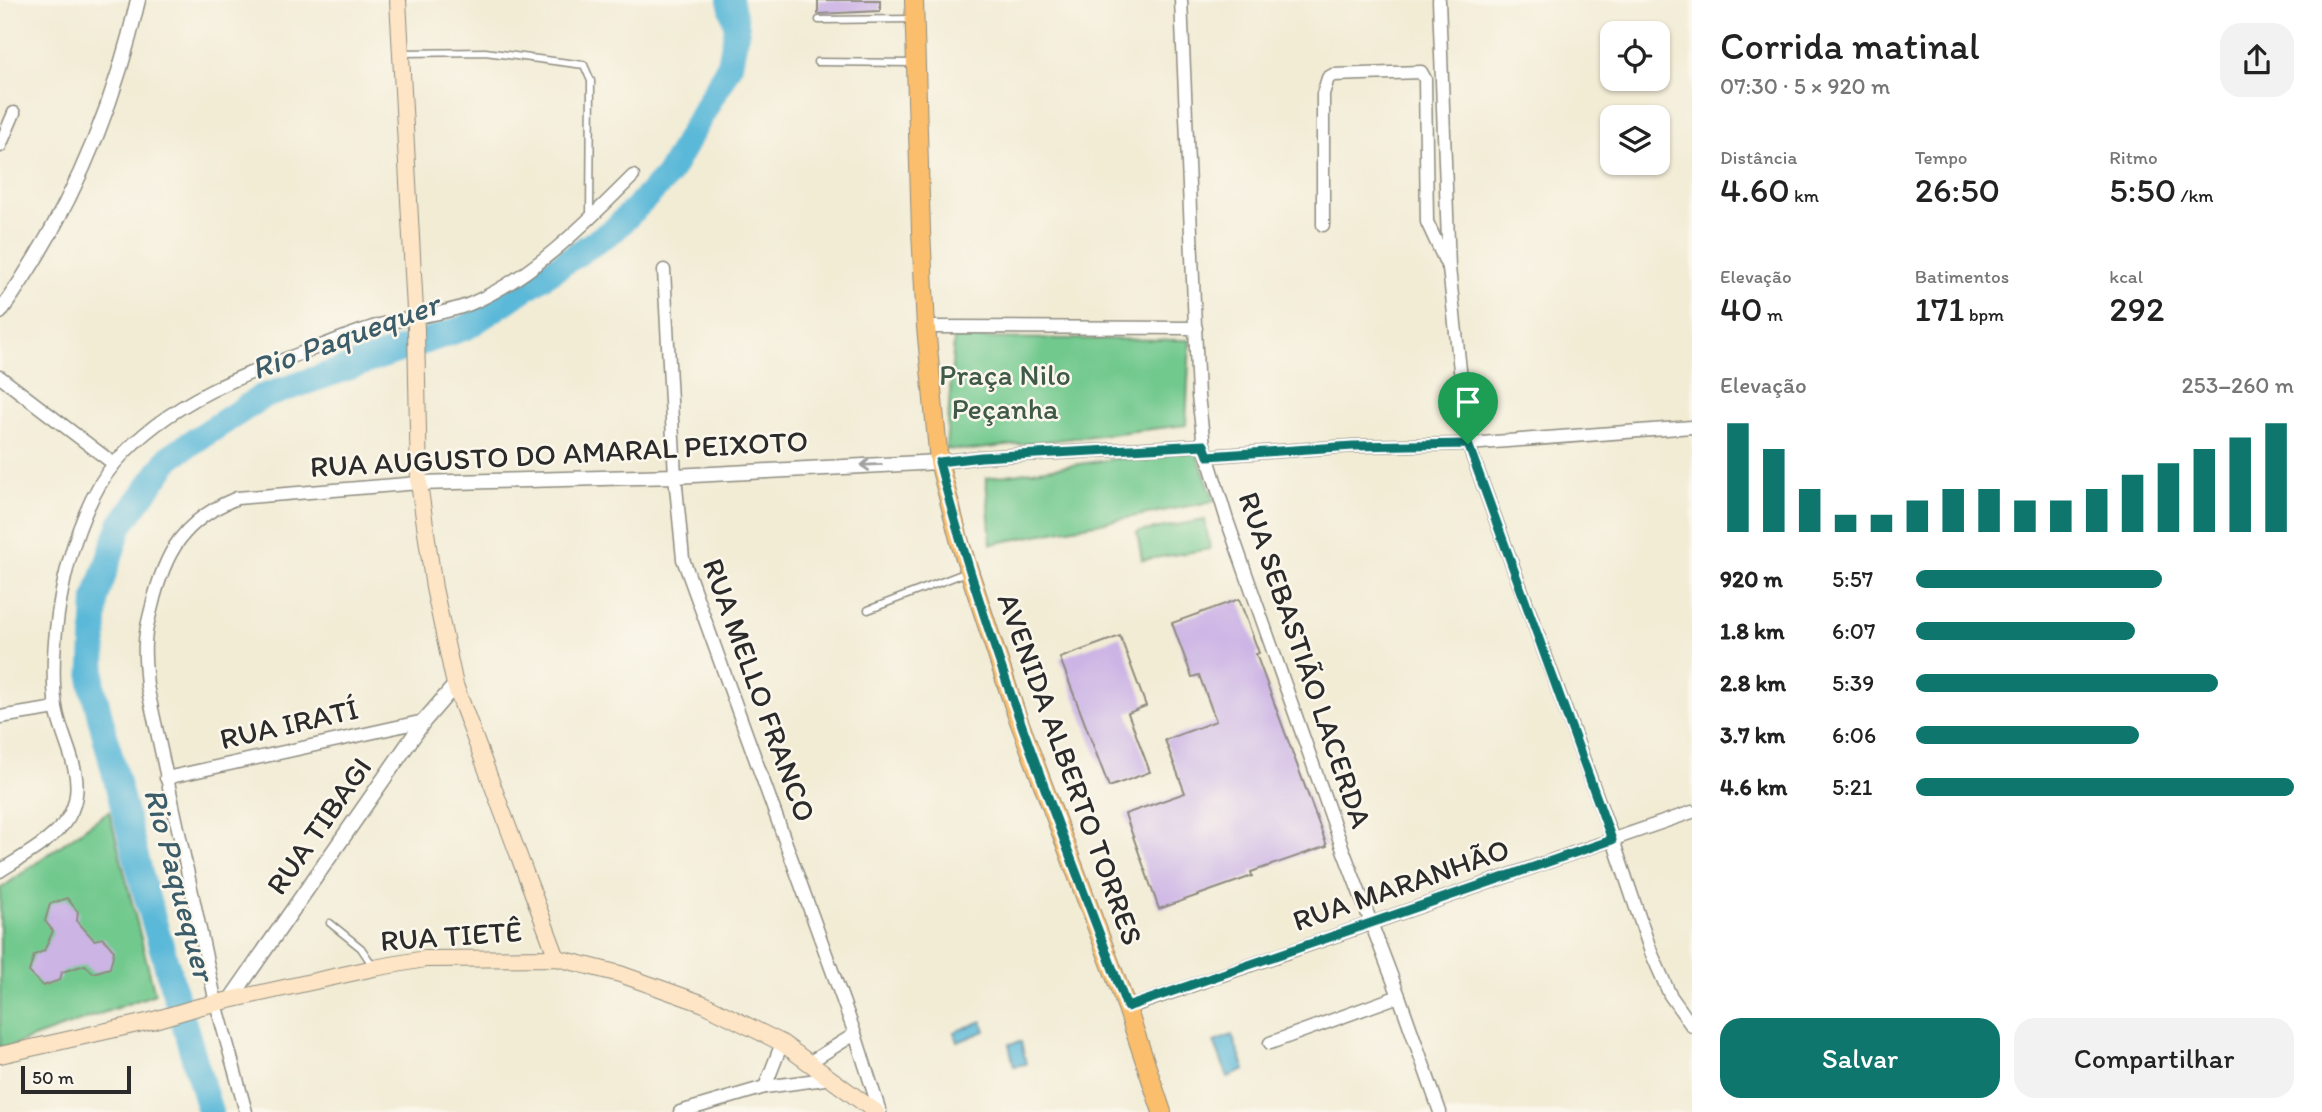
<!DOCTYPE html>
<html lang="pt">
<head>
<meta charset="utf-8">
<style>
	:root { --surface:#fff; --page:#f2f2f2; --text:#222; --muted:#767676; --accent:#0f766e }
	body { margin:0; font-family:Itim,sans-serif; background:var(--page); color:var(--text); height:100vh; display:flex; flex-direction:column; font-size:26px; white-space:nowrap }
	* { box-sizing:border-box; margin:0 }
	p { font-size:23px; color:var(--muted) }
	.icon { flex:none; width:38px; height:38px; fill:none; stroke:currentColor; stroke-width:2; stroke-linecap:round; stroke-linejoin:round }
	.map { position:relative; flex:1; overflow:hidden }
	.panel { display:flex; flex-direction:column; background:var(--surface); width:630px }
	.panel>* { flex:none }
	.tools { position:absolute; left:1600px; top:21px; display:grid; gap:14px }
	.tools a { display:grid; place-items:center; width:70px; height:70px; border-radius:14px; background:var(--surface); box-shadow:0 2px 5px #0004; font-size:35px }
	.scale { position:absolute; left:21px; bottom:18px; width:110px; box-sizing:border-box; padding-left:7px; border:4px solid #2b2b2b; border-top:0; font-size:19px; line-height:24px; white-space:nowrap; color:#2b2b2b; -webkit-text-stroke:5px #fbf7ec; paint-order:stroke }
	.pin { position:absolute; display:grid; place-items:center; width:60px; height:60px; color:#fff; margin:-72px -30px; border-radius:50% 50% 50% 0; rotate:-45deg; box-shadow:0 0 7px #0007 }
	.pin .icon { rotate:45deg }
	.round { display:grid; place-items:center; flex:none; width:74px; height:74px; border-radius:21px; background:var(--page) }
	.headline { display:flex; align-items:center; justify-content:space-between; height:119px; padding:0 28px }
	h1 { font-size:38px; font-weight:600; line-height:52px }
	.metrics { display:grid; grid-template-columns:repeat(3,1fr); gap:10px; height:119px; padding:7px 28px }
	.metrics div { display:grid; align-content:center }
	.metrics b { font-size:35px; font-weight:600 }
	.metrics small { font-size:19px; font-weight:400 }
	.metrics p { font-size:19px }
	.chart { height:196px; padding:14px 28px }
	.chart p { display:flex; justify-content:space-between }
	.chart svg { width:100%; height:126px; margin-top:7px; stroke:var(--accent); stroke-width:6 }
	.cta { display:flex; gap:14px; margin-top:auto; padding:14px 28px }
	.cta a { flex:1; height:80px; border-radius:21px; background:var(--accent); color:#fff; font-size:28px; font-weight:600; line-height:80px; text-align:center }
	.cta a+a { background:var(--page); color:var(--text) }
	ul { padding:0 28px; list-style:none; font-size:23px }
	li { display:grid; grid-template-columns:112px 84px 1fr; align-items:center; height:52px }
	li i { height:18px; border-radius:9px; background:var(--accent) }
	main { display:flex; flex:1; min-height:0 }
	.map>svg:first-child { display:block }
</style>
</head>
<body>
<main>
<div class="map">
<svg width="1692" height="1112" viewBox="0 0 1692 1112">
	<rect width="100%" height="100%" fill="#fbf7ec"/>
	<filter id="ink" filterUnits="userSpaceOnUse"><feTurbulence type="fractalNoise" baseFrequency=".0143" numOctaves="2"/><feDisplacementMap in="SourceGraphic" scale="14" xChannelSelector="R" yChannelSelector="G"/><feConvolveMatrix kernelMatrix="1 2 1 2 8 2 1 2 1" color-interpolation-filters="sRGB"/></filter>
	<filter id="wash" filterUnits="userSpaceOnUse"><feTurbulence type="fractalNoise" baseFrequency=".00686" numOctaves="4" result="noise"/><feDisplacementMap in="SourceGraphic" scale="28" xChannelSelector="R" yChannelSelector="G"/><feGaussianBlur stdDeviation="1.57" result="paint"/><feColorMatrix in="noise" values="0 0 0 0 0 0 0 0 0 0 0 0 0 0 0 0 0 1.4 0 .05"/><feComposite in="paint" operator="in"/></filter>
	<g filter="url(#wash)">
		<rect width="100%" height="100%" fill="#f2ecd5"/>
		<g fill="#72c98e" stroke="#4e7a5c" stroke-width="2">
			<path d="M954,338L1190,340L1186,425L971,450L946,449Z"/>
			<path d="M1194,447L1215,501L991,544L986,478Z"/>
			<path d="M1205,520L1210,549L1142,560L1137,532Z"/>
			<path d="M109,811L155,994L0,1050V889Z"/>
		</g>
		<g fill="#5ab8d8" stroke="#427282" stroke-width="2">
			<path d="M982,1021L985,1031L958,1042L954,1032Z"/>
			<path d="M1232,1035L1245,1070L1228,1077L1214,1042Z"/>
			<path d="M1021,1042L1026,1064L1014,1066L1009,1044Z"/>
		</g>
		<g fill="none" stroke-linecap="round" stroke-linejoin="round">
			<path stroke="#5ab8d8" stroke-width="26" d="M210,1112L144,888L92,685L96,598L120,526L171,456L262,397L467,327L615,229L668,175L730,64L737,28L730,0"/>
		</g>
		<g id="blocks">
			<g fill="#ccb4e5">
				<path d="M818,0H880V11L818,14Z"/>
				<path d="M1239,599L1259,653L1256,654L1327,846L1251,872L1252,876L1159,909L1125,814L1185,793L1165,740L1216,721L1199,675L1192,677L1172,623Z"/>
				<path d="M1120,636L1146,706L1128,713L1150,772L1109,787L1060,658Z"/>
				<path d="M67,898L78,912L77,921L94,940L103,938L114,951L110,968L93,973L85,965L62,972L60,980L43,986L29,972L34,955L44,951L53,931L45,921L50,904Z"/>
			</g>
		</g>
	</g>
	<g filter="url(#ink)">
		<use href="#blocks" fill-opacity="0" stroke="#8e8c80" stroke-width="2"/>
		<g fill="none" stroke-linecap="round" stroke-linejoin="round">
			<g stroke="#8e8c80" stroke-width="9">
				<g id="service">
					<path d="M819,20L912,19"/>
					<path d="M402,53L485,52L584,65L591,81L590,217"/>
					<path d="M817,62L913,63"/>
					<path d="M868,610L967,572"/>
					<path d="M330,923L361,948L373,966"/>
				</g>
			</g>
			<g stroke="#8e8c80" stroke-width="15">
				<g id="minor">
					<path d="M1181,0L1198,396L1204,445L1227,520L1342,847L1399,996L1440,1112"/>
					<path d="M1439,0L1449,268L1468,444L1613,840L1651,952L1670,995L1692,1026"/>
					<path d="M0,146L14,113"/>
					<path d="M1323,225V94L1328,78L1333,75L1421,72L1425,79L1427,222L1447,265"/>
					<path d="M664,270L675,476L683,559L855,1034L880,1112"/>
					<path d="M926,327L1196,328"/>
					<path d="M0,377L114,464"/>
					<path d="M1208,456L1353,446L1468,444L1692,427"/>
					<path d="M939,462L981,457L1204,445"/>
					<path d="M0,717L56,708"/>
					<path d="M166,778L424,721"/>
					<path d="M0,871C23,856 62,836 72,810C87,774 61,741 56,707C46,637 69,517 115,463C167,402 248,372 321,346C343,338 365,328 387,323C414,316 443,315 470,304C533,277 585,224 633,176"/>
					<path d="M1127,1008L1692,812"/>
					<path d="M1270,1043L1399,996"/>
					<path d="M810,1062L855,1034"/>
					<path d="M765,1087L782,1043"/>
					<path d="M246,1112L216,1003L147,686C146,672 144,657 145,643C145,631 149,618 152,606C165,552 183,520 237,498L419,483"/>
					<path d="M680,1112L765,1087L832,1078"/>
				</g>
			</g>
			<g stroke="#8e8c80" stroke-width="17">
				<g id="tertiary">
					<path d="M0,312C67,218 113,112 138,0"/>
					<path d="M419,483L675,476L939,462"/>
					<path d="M230,1000L424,721L455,685"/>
				</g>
			</g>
			<g stroke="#8e8c80" stroke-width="18">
				<g id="secondary">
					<path d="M398,0L416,328L419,483L434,588L455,685L557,958"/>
					<path d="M0,1055L151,1021L198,1007L374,968L425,959L557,958L620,974L704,1004L782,1043L876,1112"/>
				</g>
			</g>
			<g stroke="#8e8c80" stroke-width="20">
				<path id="primary" d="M914,0L921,231L926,327L939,462L960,543L1016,713L1127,1008L1162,1112"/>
			</g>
			<use href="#service" stroke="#fff" stroke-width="6"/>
			<use href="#minor" stroke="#fff" stroke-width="12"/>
			<use href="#tertiary" stroke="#fff" stroke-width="14"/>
			<use href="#secondary" stroke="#fde5c5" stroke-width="16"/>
			<use href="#primary" stroke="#fabe6d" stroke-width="18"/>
		</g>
		<defs><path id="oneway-shaft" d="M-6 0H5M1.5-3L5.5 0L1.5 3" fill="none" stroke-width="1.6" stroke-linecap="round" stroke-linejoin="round" transform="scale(1.75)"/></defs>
		<use stroke="#a0a0a0" href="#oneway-shaft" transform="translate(871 465) rotate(177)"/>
	</g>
	<g fill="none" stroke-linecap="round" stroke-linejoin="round" filter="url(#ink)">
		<g stroke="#fff" stroke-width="14">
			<path id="route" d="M1468,444L1612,840L1127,1007C1060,827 987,648 939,462L981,457L1204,445L1208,456L1353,446Z"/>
		</g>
		<use href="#route" stroke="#0f766e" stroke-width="9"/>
	</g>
	<g text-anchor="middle" stroke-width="5" stroke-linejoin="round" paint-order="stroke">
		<g font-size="30" fill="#405a49" stroke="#fbf7ec">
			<text x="1005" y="385">Praça Nilo<tspan x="1005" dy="34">Peçanha</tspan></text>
		</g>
		<g font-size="30" fill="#2b2b2b" stroke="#fbf7ec">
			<text transform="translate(559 454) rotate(-3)" y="10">RUA AUGUSTO DO AMARAL PEIXOTO</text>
			<text transform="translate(1305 660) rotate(71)" y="10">RUA SEBASTIÃO LACERDA</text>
			<text transform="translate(759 690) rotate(70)" y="10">RUA MELLO FRANCO</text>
			<text transform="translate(289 724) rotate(-13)" y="10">RUA IRATÍ</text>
			<text transform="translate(1070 769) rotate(70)" y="10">AVENIDA ALBERTO TORRES</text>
			<text transform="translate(319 826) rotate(-55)" y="10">RUA TIBAGI</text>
			<text transform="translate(1401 885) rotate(-19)" y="10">RUA MARANHÃO</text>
			<text transform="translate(451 936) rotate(-4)" y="10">RUA TIETÊ</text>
		</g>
		<g font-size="32" font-style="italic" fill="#3b5c68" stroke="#fbf7ec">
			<text transform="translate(345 336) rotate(-20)" y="11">Rio Paquequer</text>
			<text transform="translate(180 884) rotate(75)" y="11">Rio Paquequer</text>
		</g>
	</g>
</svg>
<div class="tools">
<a><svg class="icon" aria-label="locate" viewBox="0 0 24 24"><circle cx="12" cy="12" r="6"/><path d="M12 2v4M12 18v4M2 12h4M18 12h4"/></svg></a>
<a><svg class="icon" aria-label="layers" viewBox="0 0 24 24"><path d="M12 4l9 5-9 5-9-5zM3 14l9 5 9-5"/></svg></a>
</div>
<div class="scale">50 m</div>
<div class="pin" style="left:1468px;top:444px;background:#1e9e55"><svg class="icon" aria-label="arrive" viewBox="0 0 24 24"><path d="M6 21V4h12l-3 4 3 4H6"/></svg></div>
</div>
<section class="panel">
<div class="headline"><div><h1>Corrida matinal</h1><p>07:30 · 5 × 920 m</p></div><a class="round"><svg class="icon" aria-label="share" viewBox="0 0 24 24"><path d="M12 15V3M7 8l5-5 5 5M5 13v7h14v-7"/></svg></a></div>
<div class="metrics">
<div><p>Distância</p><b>4.60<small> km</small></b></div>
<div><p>Tempo</p><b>26:50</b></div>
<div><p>Ritmo</p><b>5:50<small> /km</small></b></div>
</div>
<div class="metrics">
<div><p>Elevação</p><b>40<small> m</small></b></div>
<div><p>Batimentos</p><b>171<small> bpm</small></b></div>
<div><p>kcal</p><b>292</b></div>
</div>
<div class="chart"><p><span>Elevação</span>253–260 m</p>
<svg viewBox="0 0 160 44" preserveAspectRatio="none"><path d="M5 44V6M15 44V15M25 44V29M35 44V38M45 44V38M55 44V33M65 44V29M75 44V29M85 44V33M95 44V33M105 44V29M115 44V24M125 44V20M135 44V15M145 44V11M155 44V6"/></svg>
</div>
<ul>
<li><b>920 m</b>5:57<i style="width:65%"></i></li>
<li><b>1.8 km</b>6:07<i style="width:58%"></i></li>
<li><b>2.8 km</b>5:39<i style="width:80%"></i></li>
<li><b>3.7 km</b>6:06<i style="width:59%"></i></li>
<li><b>4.6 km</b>5:21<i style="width:100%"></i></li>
</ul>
<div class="cta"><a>Salvar</a><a>Compartilhar</a></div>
</section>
</main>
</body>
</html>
